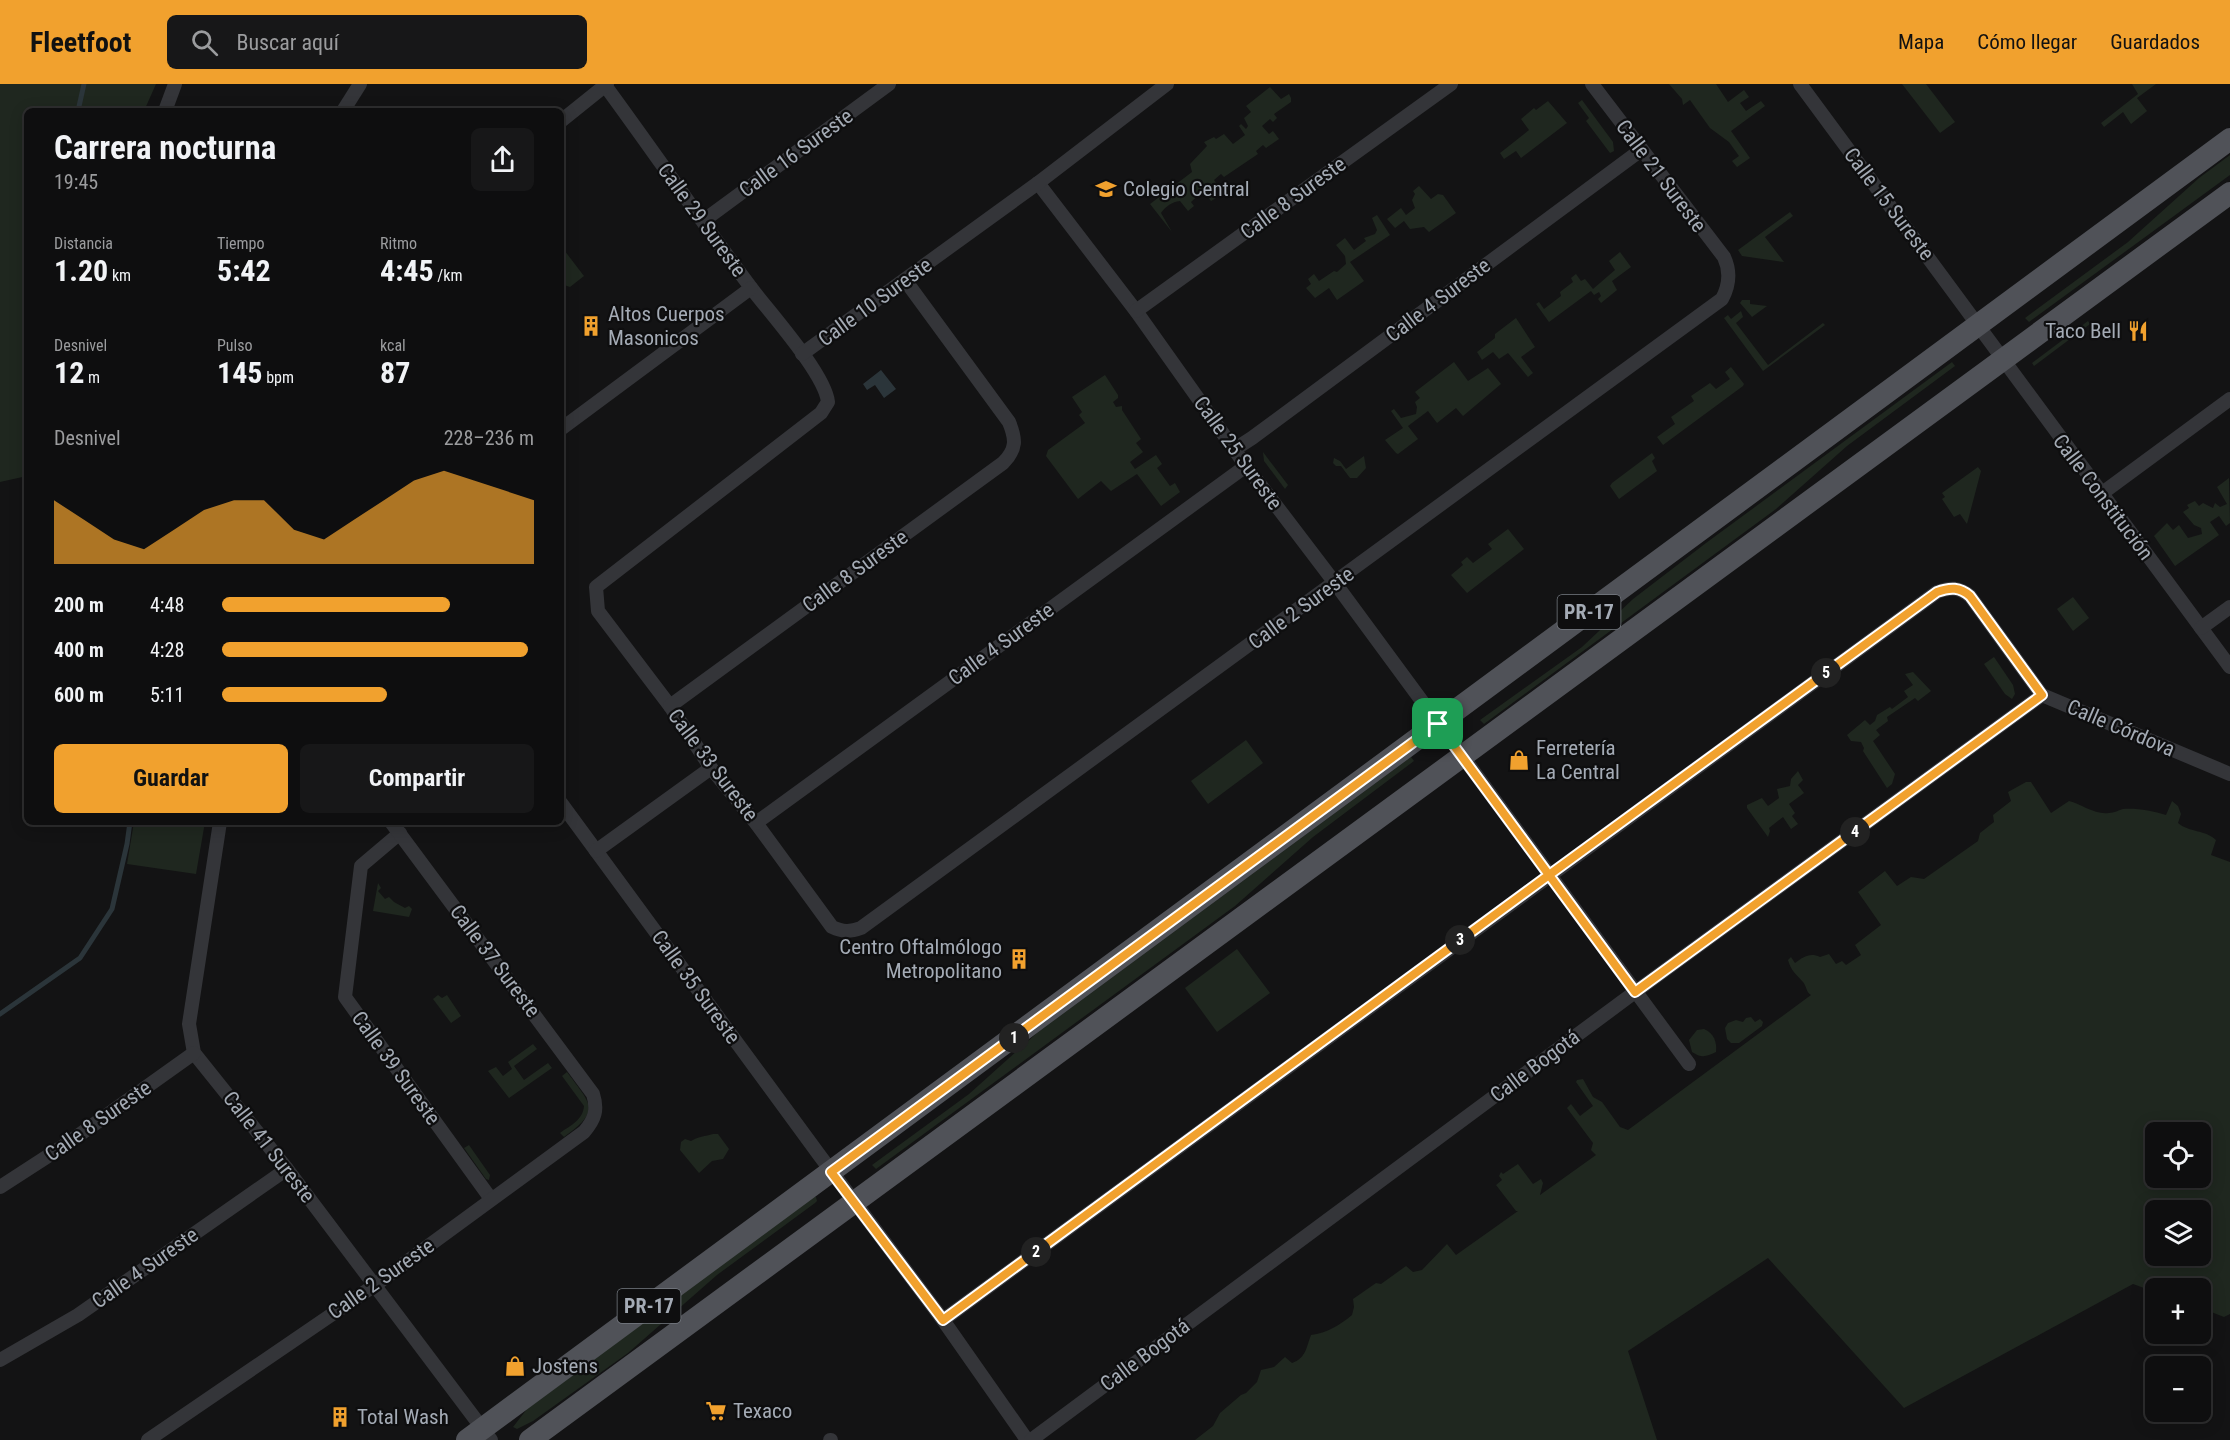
<!DOCTYPE html>
<html lang="es">
<head>
<meta charset="utf-8">
<style>
	:root { --surface:#0e0e0f; --page:#171718; --text:#f1f3f6; --muted:#9b9c9e; --line:#2e2e2f; --accent:#f1a12e }
	body { margin:0; font-family:"Roboto Condensed",sans-serif; background:var(--page); color:var(--text); height:100vh; display:flex; flex-direction:column; font-size:22px; white-space:nowrap }
	* { box-sizing:border-box; margin:0 }
	p { font-size:20px; color:var(--muted) }
	.icon { flex:none; width:33px; height:33px; fill:none; stroke:currentColor; stroke-width:2; stroke-linecap:round; stroke-linejoin:round }
	.map { position:relative; flex:1; overflow:hidden }
	.sheet { position:absolute; left:24px; top:24px; width:540px; height:717px; display:flex; flex-direction:column; background:var(--surface); border-radius:9px; box-shadow:0 3px 15px #0003,0 0 0 2px var(--line) }
	.sheet>* { flex:none }
	.buttons { position:absolute; left:2145px; top:1038px; display:grid; gap:12px }
	.buttons a { display:grid; place-items:center; width:66px; height:66px; border-radius:9px; background:var(--surface); box-shadow:0 3px 15px #0003,0 0 0 2px var(--line); font-size:30px }
	.pin { position:absolute; display:grid; place-items:center; width:51px; height:51px; color:#fff; margin:-26px; border-radius:12px; box-shadow:0 3px 9px #0006 }
	.km { position:absolute; width:30px; height:30px; margin:-15px; border-radius:50%; background:#222; color:#fff; font-size:16px; line-height:30px; text-align:center }
	.round { display:grid; place-items:center; flex:none; width:63px; height:63px; border-radius:9px; background:var(--page) }
	.headline { display:flex; align-items:center; justify-content:space-between; height:102px; padding:0 30px }
	h1 { font-size:33px; font-weight:700; line-height:45px }
	.metrics { display:grid; grid-template-columns:repeat(3,1fr); gap:9px; height:102px; padding:6px 30px }
	.metrics div { display:grid; align-content:center }
	.metrics b { font-size:30px; font-weight:700 }
	.metrics small { font-size:16px; font-weight:400 }
	.metrics p { font-size:16px }
	.chart { height:168px; padding:12px 30px }
	.chart p { display:flex; justify-content:space-between }
	.chart svg { width:100%; height:108px; margin-top:6px; fill:var(--accent); opacity:.7 }
	.button { display:flex; gap:12px; margin-top:auto; padding:12px 30px }
	.button a { flex:1; height:69px; border-radius:9px; background:var(--accent); color:#111; font-size:24px; font-weight:700; line-height:69px; text-align:center }
	.button a+a { background:var(--page); color:var(--text) }
	ul { padding:0 30px; list-style:none; font-size:20px }
	li { display:grid; grid-template-columns:96px 72px 1fr; align-items:center; height:45px }
	li i { height:15px; border-radius:8px; background:var(--accent) }
	header { display:flex; align-items:center; gap:36px; box-sizing:border-box; height:84px; padding:0 30px; background:var(--accent); color:#111 }
	header strong { font-size:28px }
	nav { display:flex; gap:33px; margin-inline-start:auto; font-size:21px }
	.search { width:420px; height:54px; background:var(--page); display:flex; align-items:center; gap:15px; box-sizing:border-box; padding:0 21px; border-radius:9px; color:var(--muted); font-size:22px }
	.map>svg:first-child { display:block }
</style>
</head>
<body>
<header>
<strong>Fleetfoot</strong>
<div class="search"><svg class="icon" aria-label="search" viewBox="0 0 24 24"><circle cx="10" cy="10" r="6"/><path d="M15 15l6 6"/></svg>Buscar aquí</div>
<nav><a>Mapa</a><a>Cómo llegar</a><a>Guardados</a></nav>
</header>
<div class="map">
<svg width="2230" height="1356" viewBox="0 0 2230 1356">
	<rect width="100%" height="100%" fill="#131314"/>
	<g fill="#1f271f" fill-rule="evenodd">
		<path d="M0,0H156L144,27H27V392L0,398Z"/>
		<path d="M1669,0H1716L1728,18L1744,6L1749,13L1740,19L1746,27L1761,17L1765,22L1731,47L1750,74L1737,83L1732,77L1739,72L1729,58L1710,44L1690,16L1683,21L1682,15Z"/>
		<path d="M1902,0H1926L1955,38L1940,49Z"/>
		<path d="M2132,0H2156L2137,14L2147,27L2131,40L2123,28L2104,43L2101,39L2138,10Z"/>
		<path d="M1270,3L1281,15L1289,10L1291,14V18L1274,30L1277,34L1273,38L1270,35L1262,42L1269,50L1273,47L1279,55L1266,64L1263,61L1256,67L1258,70L1224,93L1221,90L1214,96L1217,100L1211,104L1218,113L1211,117L1203,107L1191,118L1194,122L1188,127L1180,117C1172,118 1166,122 1161,129L1172,148L1150,120L1192,88L1190,80L1207,62L1204,58L1214,53L1216,55L1224,50L1233,60L1245,51L1239,42L1241,40L1246,45L1248,42L1244,34L1251,28L1246,22Z"/>
		<path d="M1582,16L1613,58L1614,67L1610,69L1586,37L1589,34L1578,19Z"/>
		<path d="M1548,17L1567,39L1521,74L1516,67L1504,75L1500,69L1529,46L1521,35L1534,24L1536,26Z"/>
		<path d="M2230,71V91L2029,238L2025,234L2128,158L2199,94Z"/>
		<path d="M1419,102L1431,115L1438,110L1443,111L1456,129L1429,148L1424,143L1410,145L1404,137L1395,144L1387,135L1401,124L1406,131L1415,124L1412,116L1415,110L1413,107Z"/>
		<path d="M1790,128L1793,132L1765,153L1784,178L1742,172L1738,166Z"/>
		<path d="M1377,131L1390,151L1350,178L1364,197L1337,216L1329,204L1315,214L1306,204L1311,200L1308,195L1314,190L1319,197L1334,187L1337,188L1346,180L1345,172L1336,161L1345,154L1354,166L1366,157L1364,154L1375,150L1377,146L1372,134Z"/>
		<path d="M561,162L584,192L570,203L561,200Z"/>
		<path d="M1620,168L1631,183L1612,197L1617,206L1601,219L1598,215L1601,212L1599,208L1594,211L1591,207L1549,238L1536,220L1539,218L1544,225L1561,212L1560,208L1573,198L1571,194L1576,190L1581,197L1585,195L1593,205L1615,186L1609,177Z"/>
		<path d="M1742,216H1750V220L1767,222L1752,233L1740,219Z"/>
		<path d="M1741,227L1743,233L1736,239L1768,281L1823,239L1825,241L1763,287L1724,234L1728,231L1731,235Z"/>
		<path d="M1516,234L1535,263L1521,273L1533,289L1528,293L1508,269L1499,275L1493,268L1482,276L1477,268L1495,254V250Z"/>
		<path d="M2088,237L2090,240L2034,282L2032,279Z"/>
		<path d="M1454,278L1468,297L1488,284L1501,300L1463,332L1456,324L1437,339L1428,327L1408,342L1418,355L1398,370L1396,369L1385,356L1403,344L1391,327L1394,325L1401,334L1416,330L1417,323L1415,318L1420,314L1415,308Z"/>
		<path d="M1952,278L1955,282L1847,362L1776,425L1484,640L1480,636L1582,563L1633,515L1706,459Z"/>
		<path d="M1731,283L1744,300L1743,302L1663,361L1657,353L1675,340L1671,333L1694,317L1691,312L1710,299L1716,305L1730,295L1725,288Z"/>
		<path d="M1105,291L1118,311V314L1113,318L1116,323L1122,322V326L1141,355L1136,359L1143,368L1130,378L1135,385L1156,371L1162,380L1157,384L1170,402L1175,399L1180,408L1161,422L1137,390L1111,407L1101,397L1078,415L1046,372L1048,366L1085,339L1079,331L1082,328L1072,313Z"/>
		<path d="M1263,368L1288,401L1285,405L1264,377Z"/>
		<path d="M1652,369L1655,374L1652,377L1657,387L1619,415L1610,402L1612,399Z"/>
		<path d="M1364,372L1366,384L1357,394H1350L1341,382H1336L1333,379L1334,374L1340,377L1346,385Z"/>
		<path d="M1978,383L1981,387L1967,440L1960,430L1954,433L1942,415L1945,413L1942,409Z"/>
		<path d="M2229,394L2230,439L2226,442L2219,432L2210,438L2219,451L2175,482L2154,452L2167,439L2173,446L2179,441L2188,454L2202,450L2201,444L2194,441L2183,428L2189,424L2187,421L2195,417L2199,422L2203,419L2213,424L2215,419L2220,423L2227,420L2217,403Z"/>
		<path d="M1508,445L1524,465L1467,509L1451,491L1463,481L1461,478L1467,473L1473,479L1492,465L1488,460Z"/>
		<path d="M2073,513L2089,534L2073,547L2057,525Z"/>
		<path d="M1994,573L2013,601L2015,610L2012,615L2005,610L1984,580Z"/>
		<path d="M1913,588L1931,607L1918,617L1915,614L1887,633L1888,637L1876,646L1880,651L1873,657L1895,690L1892,700L1887,704L1863,667L1864,664L1861,658L1851,657L1847,651L1865,636L1870,641L1875,637L1877,631L1890,623L1892,625L1908,613L1904,607L1913,601L1905,590Z"/>
		<path d="M1246,656L1263,679L1208,720L1191,697Z"/>
		<path d="M1411,673L1414,677L1313,753L1235,822L876,1085L872,1081L969,1010L1037,949Z"/>
		<path d="M1798,687L1803,696L1798,701L1804,709L1789,720L1795,729L1792,732L1798,740L1791,745L1783,733L1769,744L1770,747L1768,753L1747,724V721L1762,714L1768,722L1779,714L1777,705L1790,702L1791,695Z"/>
		<path d="M2026,698H2031L2051,729L2069,717C2081,720 2095,731 2109,729C2114,729 2119,726 2123,725C2137,724 2153,727 2166,731L2172,717L2178,722L2181,730L2178,739C2190,749 2204,745 2216,756L2211,771L2230,778V1230L2224,1233L2201,1224L2200,1204H2156L2155,1208L2133,1200L1904,1324L1768,1174L1628,1267L1657,1356H1195L1213,1342L1220,1329L1241,1311L1246,1309L1257,1298L1261,1286L1274,1283L1285,1273L1292,1279C1306,1274 1306,1264 1311,1251C1327,1249 1340,1241 1352,1231L1354,1223L1353,1215L1376,1199L1381,1200L1406,1182L1413,1188L1422,1186L1447,1160L1456,1171L1518,1127H1516L1496,1101L1502,1096L1499,1092L1501,1088L1503,1090L1518,1080L1533,1100L1541,1095L1543,1099L1540,1111L1596,1071L1591,1066L1593,1059L1567,1024L1571,1020L1580,1032L1593,1022L1576,998L1577,996L1583,995L1593,1013L1602,1018L1620,1043L1628,1046L1811,911C1806,908 1807,903 1803,898C1796,890 1791,887 1788,876L1791,873L1795,879C1803,873 1810,868 1820,873L1829,870L1836,880L1842,877L1846,881L1861,871L1855,861L1881,841L1858,808L1885,787L1897,802L1911,793L1924,795L1978,757L1980,749L1994,738L1993,731L2011,717L2008,708ZM2156,1048H2200V1094H2156ZM2200,1126V1172H2156V1126Z"/>
		<path d="M134,738H205L196,790L127,780Z"/>
		<path d="M378,799L381,804L378,807L385,815L389,813L394,818L405,824L409,822L412,825L409,833L373,827Z"/>
		<path d="M1237,865L1270,909L1217,948L1185,904Z"/>
		<path d="M438,911L442,914L447,911L461,932L451,939L433,915Z"/>
		<path d="M1751,933L1755,938L1760,935L1763,938L1762,942L1739,959H1731L1727,955L1725,944L1728,939L1736,936L1743,938L1746,934Z"/>
		<path d="M1704,945C1714,949 1717,958 1716,968C1706,973 1701,974 1692,968L1689,956L1697,946Z"/>
		<path d="M533,960L537,965L514,982L524,996L548,979L552,984L509,1014L488,987L496,983L503,992L512,985L508,978Z"/>
		<path d="M567,988C591,1021 602,1026 564,1053L560,1049C571,1041 583,1036 584,1022L562,992Z"/>
		<path d="M713,1050H718L729,1065L723,1075L712,1077L699,1089L680,1066L681,1058L685,1055L691,1057C697,1053 706,1052 713,1050Z"/>
		<path d="M469,1061L490,1091L489,1096L486,1095L464,1064Z"/>
		<path d="M813,1113H816L817,1117L815,1119L717,1191L628,1269L533,1337L517,1345L513,1343L527,1325Z"/>
	</g>
	<path fill="#2b353a" d="M881,286L896,305L884,314L875,301L867,306L863,300Z"/>
	<g fill="none" stroke-linecap="round" stroke-linejoin="round">
		<g stroke="#2b353a" stroke-width="5">
			<path d="M78,27L84,0"/>
			<path d="M0,930L80,874L112,825L127,760L130,738"/>
		</g>
		<g stroke="#343539" stroke-width="14">
			<path d="M604,0C654,68 701,137 752,205C771,230 825,290 828,318L821,329L596,503L598,527L670,622L711,684L756,739L832,843C843,848 850,848 861,844L1722,215C1729,202 1731,188 1724,173L1592,0"/>
			<path d="M1800,0L2230,583"/>
			<path d="M165,27L175,0"/>
			<path d="M343,27L360,0"/>
			<path d="M561,37L607,0"/>
			<path d="M1038,99L1136,227L1246,382L1335,499L1689,980"/>
			<path d="M703,137L889,0"/>
			<path d="M1136,227L1451,0"/>
			<path d="M802,270L1038,99L1167,0"/>
			<path d="M561,345L751,204"/>
			<path d="M1235,365L1252,354L1641,66"/>
			<path d="M2101,410L2230,315"/>
			<path d="M2201,544L2230,523"/>
			<path d="M670,622L1003,379C1017,365 1016,355 1009,338L905,196"/>
			<path d="M561,719L820,1072L943,1236L1027,1356"/>
			<path d="M220,738L189,940L194,969L287,1085L491,1356"/>
			<path d="M756,739L1246,382"/>
			<path d="M400,749L361,782L345,913L491,1115"/>
			<path d="M596,767L711,684"/>
			<path d="M0,1103L65,1061L194,969"/>
			<path d="M943,1236L1937,508C1950,503 1959,503 1970,512L2042,611L2230,690"/>
			<path d="M0,1276L78,1231L287,1085"/>
			<path d="M148,1356L375,1201L584,1048C595,1035 598,1026 593,1010L391,738"/>
			<path d="M830,1356H831"/>
			<path d="M1031,1356L1635,908L2042,611"/>
		</g>
		<g stroke="#505258" stroke-width="22">
			<path d="M467,1356L2230,55"/>
			<path d="M530,1356L2230,109"/>
		</g>
	</g>
	<g fill="none" stroke-linecap="round" stroke-linejoin="round">
		<g stroke="#fff" stroke-width="12">
			<path id="route" d="M1438,640L831,1088L943,1236L1549,791L1635,908L2042,611L1970,512C1960,503 1950,503 1937,508L1549,791L1438,640"/>
		</g>
		<use href="#route" stroke="#f1a12e" stroke-width="8"/>
	</g>
	<defs>
		<g id="school-bare" transform="scale(1.62)"><path d="M0-5L7-2L0 1L-7-2ZM-4 1L0 2.5L4 1V4Q0 6-4 4Z" fill="#f1a12e" stroke="#0e0e0f" stroke-width="2.5" paint-order="stroke"/></g>
		<g id="building-bare" transform="scale(1.62)"><path d="M-4-6H4V6H1V3H-1V6H-4ZM-2.5-4.3h1.7v1.8h-1.7ZM.8-4.3h1.7v1.8H.8ZM-2.5-1h1.7V.8h-1.7ZM.8-1h1.7V.8H.8Z" fill="#f1a12e" stroke="#0e0e0f" stroke-width="2.5" paint-order="stroke"/></g>
		<g id="restaurant-bare" transform="scale(1.62)"><path d="M-5-6h1v4h1v-4h1v4h1v-4h1v5L-1.5 .5V6h-2V.5L-5-1ZM5-6V6H3V1.5H1.5Q1.5-4 5-6Z" fill="#f1a12e" stroke="#0e0e0f" stroke-width="2.5" paint-order="stroke"/></g>
		<g id="shop-bare" transform="scale(1.62)"><path d="M-5-2.5h2.3a2.7 3.5 0 0 1 5.4 0H5L5.5 6h-11ZM-1.5-2.5h3a1.5 2.3 0 0 0-3 0Z" fill="#f1a12e" stroke="#0e0e0f" stroke-width="2.5" paint-order="stroke"/></g>
		<g id="supermarket-bare" transform="scale(1.62)"><path d="M-6-5.5h2.5l.6 2H6L4.5 2H-2.5L-4.4-4H-6ZM-1.5 3.2a1.3 1.3 0 1 0 .1 0ZM3 3.2a1.3 1.3 0 1 0 .1 0Z" fill="#f1a12e" stroke="#0e0e0f" stroke-width="2.5" paint-order="stroke"/></g>
	</defs>
	<g fill-rule="evenodd">
		<use href="#school-bare" x="1106" y="105"/>
		<use href="#building-bare" x="591" y="242"/>
		<use href="#restaurant-bare" x="2138" y="247"/>
		<use href="#shop-bare" x="1519" y="676"/>
		<use href="#building-bare" x="1019" y="875"/>
		<use href="#shop-bare" x="515" y="1282"/>
		<use href="#supermarket-bare" x="716" y="1327"/>
		<use href="#building-bare" x="340" y="1333"/>
	</g>
	<g text-anchor="middle" stroke-width="4.5" stroke-linejoin="round" paint-order="stroke">
		<g fill="#0e0e0f" stroke="#777c83" stroke-width="1.5">
			<rect x="1557.5" y="511" width="63" height="34" rx="4.5"/>
			<rect x="617.5" y="1205" width="63" height="34" rx="4.5"/>
		</g>
		<g font-size="20" font-weight="bold" fill="#a4abb5">
			<text x="1589" y="535">PR-17</text>
			<text x="649" y="1229">PR-17</text>
		</g>
		<g font-size="21" fill="#a4abb5" stroke="#0e0e0f">
			<text transform="translate(796 69) rotate(-36)" y="7">Calle 16 Sureste</text>
			<text transform="translate(1661 92) rotate(53)" y="7">Calle 21 Sureste</text>
			<text transform="translate(1293 114) rotate(-36)" y="7">Calle 8 Sureste</text>
			<text transform="translate(1889 120) rotate(53)" y="7">Calle 15 Sureste</text>
			<text transform="translate(702 136) rotate(54)" y="7">Calle 29 Sureste</text>
			<text transform="translate(1438 216) rotate(-37)" y="7">Calle 4 Sureste</text>
			<text transform="translate(875 218) rotate(-36)" y="7">Calle 10 Sureste</text>
			<text transform="translate(1238 369) rotate(54)" y="7">Calle 25 Sureste</text>
			<text transform="translate(2103 413) rotate(53)" y="7">Calle Constitución</text>
			<text transform="translate(855 487) rotate(-36)" y="7">Calle 8 Sureste</text>
			<text transform="translate(1301 524) rotate(-36)" y="7">Calle 2 Sureste</text>
			<text transform="translate(1001 560) rotate(-36)" y="7">Calle 4 Sureste</text>
			<text transform="translate(2121 644) rotate(23)" y="7">Calle Córdova</text>
			<text transform="translate(713 681) rotate(53)" y="7">Calle 33 Sureste</text>
			<text transform="translate(495 877) rotate(53)" y="7">Calle 37 Sureste</text>
			<text transform="translate(696 903) rotate(54)" y="7">Calle 35 Sureste</text>
			<text transform="translate(1535 982) rotate(-37)" y="7">Calle Bogotá</text>
			<text transform="translate(396 984) rotate(54)" y="7">Calle 39 Sureste</text>
			<text transform="translate(98 1037) rotate(-35)" y="7">Calle 8 Sureste</text>
			<text transform="translate(269 1063) rotate(52)" y="7">Calle 41 Sureste</text>
			<text transform="translate(145 1184) rotate(-35)" y="7">Calle 4 Sureste</text>
			<text transform="translate(381 1195) rotate(-35)" y="7">Calle 2 Sureste</text>
			<text transform="translate(1145 1271) rotate(-37)" y="7">Calle Bogotá</text>
		</g>
		<g font-size="21" fill="#a4abb5" stroke="#0e0e0f" text-anchor="start">
			<text x="1123" y="112">Colegio Central</text>
			<text x="608" y="237">Altos Cuerpos<tspan x="608" dy="24">Masonicos</tspan></text>
			<text x="2121" y="254" text-anchor="end">Taco Bell</text>
			<text x="1536" y="671">Ferretería<tspan x="1536" dy="24">La Central</tspan></text>
			<text x="1002" y="870" text-anchor="end">Centro Oftalmólogo<tspan x="1002" dy="24">Metropolitano</tspan></text>
			<text x="532" y="1289">Jostens</text>
			<text x="733" y="1334">Texaco</text>
			<text x="357" y="1340">Total Wash</text>
		</g>
	</g>
</svg>
<div class="buttons">
<a><svg class="icon" aria-label="locate" viewBox="0 0 24 24"><circle cx="12" cy="12" r="6"/><path d="M12 2v4M12 18v4M2 12h4M18 12h4"/></svg></a>
<a><svg class="icon" aria-label="layers" viewBox="0 0 24 24"><path d="M12 4l9 5-9 5-9-5zM3 14l9 5 9-5"/></svg></a>
<a>+</a>
<a>−</a>
</div>
<div class="pin" style="left:1438px;top:640px;background:#1e9e55"><svg class="icon" aria-label="arrive" viewBox="0 0 24 24"><path d="M6 21V4h12l-3 4 3 4H6"/></svg></div>
<b class="km" style="left:1014px;top:954px">1</b>
<b class="km" style="left:1036px;top:1168px">2</b>
<b class="km" style="left:1460px;top:856px">3</b>
<b class="km" style="left:1855px;top:748px">4</b>
<b class="km" style="left:1826px;top:589px">5</b>
<section class="sheet">
<div class="headline"><div><h1>Carrera nocturna</h1><p>19:45</p></div><a class="round"><svg class="icon" aria-label="share" viewBox="0 0 24 24"><path d="M12 15V3M7 8l5-5 5 5M5 13v7h14v-7"/></svg></a></div>
<div class="metrics">
<div><p>Distancia</p><b>1.20<small> km</small></b></div>
<div><p>Tiempo</p><b>5:42</b></div>
<div><p>Ritmo</p><b>4:45<small> /km</small></b></div>
</div>
<div class="metrics">
<div><p>Desnivel</p><b>12<small> m</small></b></div>
<div><p>Pulso</p><b>145<small> bpm</small></b></div>
<div><p>kcal</p><b>87</b></div>
</div>
<div class="chart"><p><span>Desnivel</span>228–236 m</p>
<svg viewBox="0 0 160 44" preserveAspectRatio="none"><path d="M0 44V18L10 26L20 34L30 38L40 30L50 22L60 18L70 18L80 30L90 34L100 26L110 18L120 10L130 6L140 10L150 14L160 18V44z"/></svg>
</div>
<ul>
<li><b>200 m</b>4:48<i style="width:73%"></i></li>
<li><b>400 m</b>4:28<i style="width:98%"></i></li>
<li><b>600 m</b>5:11<i style="width:53%"></i></li>
</ul>
<div class="button"><a>Guardar</a><a>Compartir</a></div>
</section>
</div>
</body>
</html>
